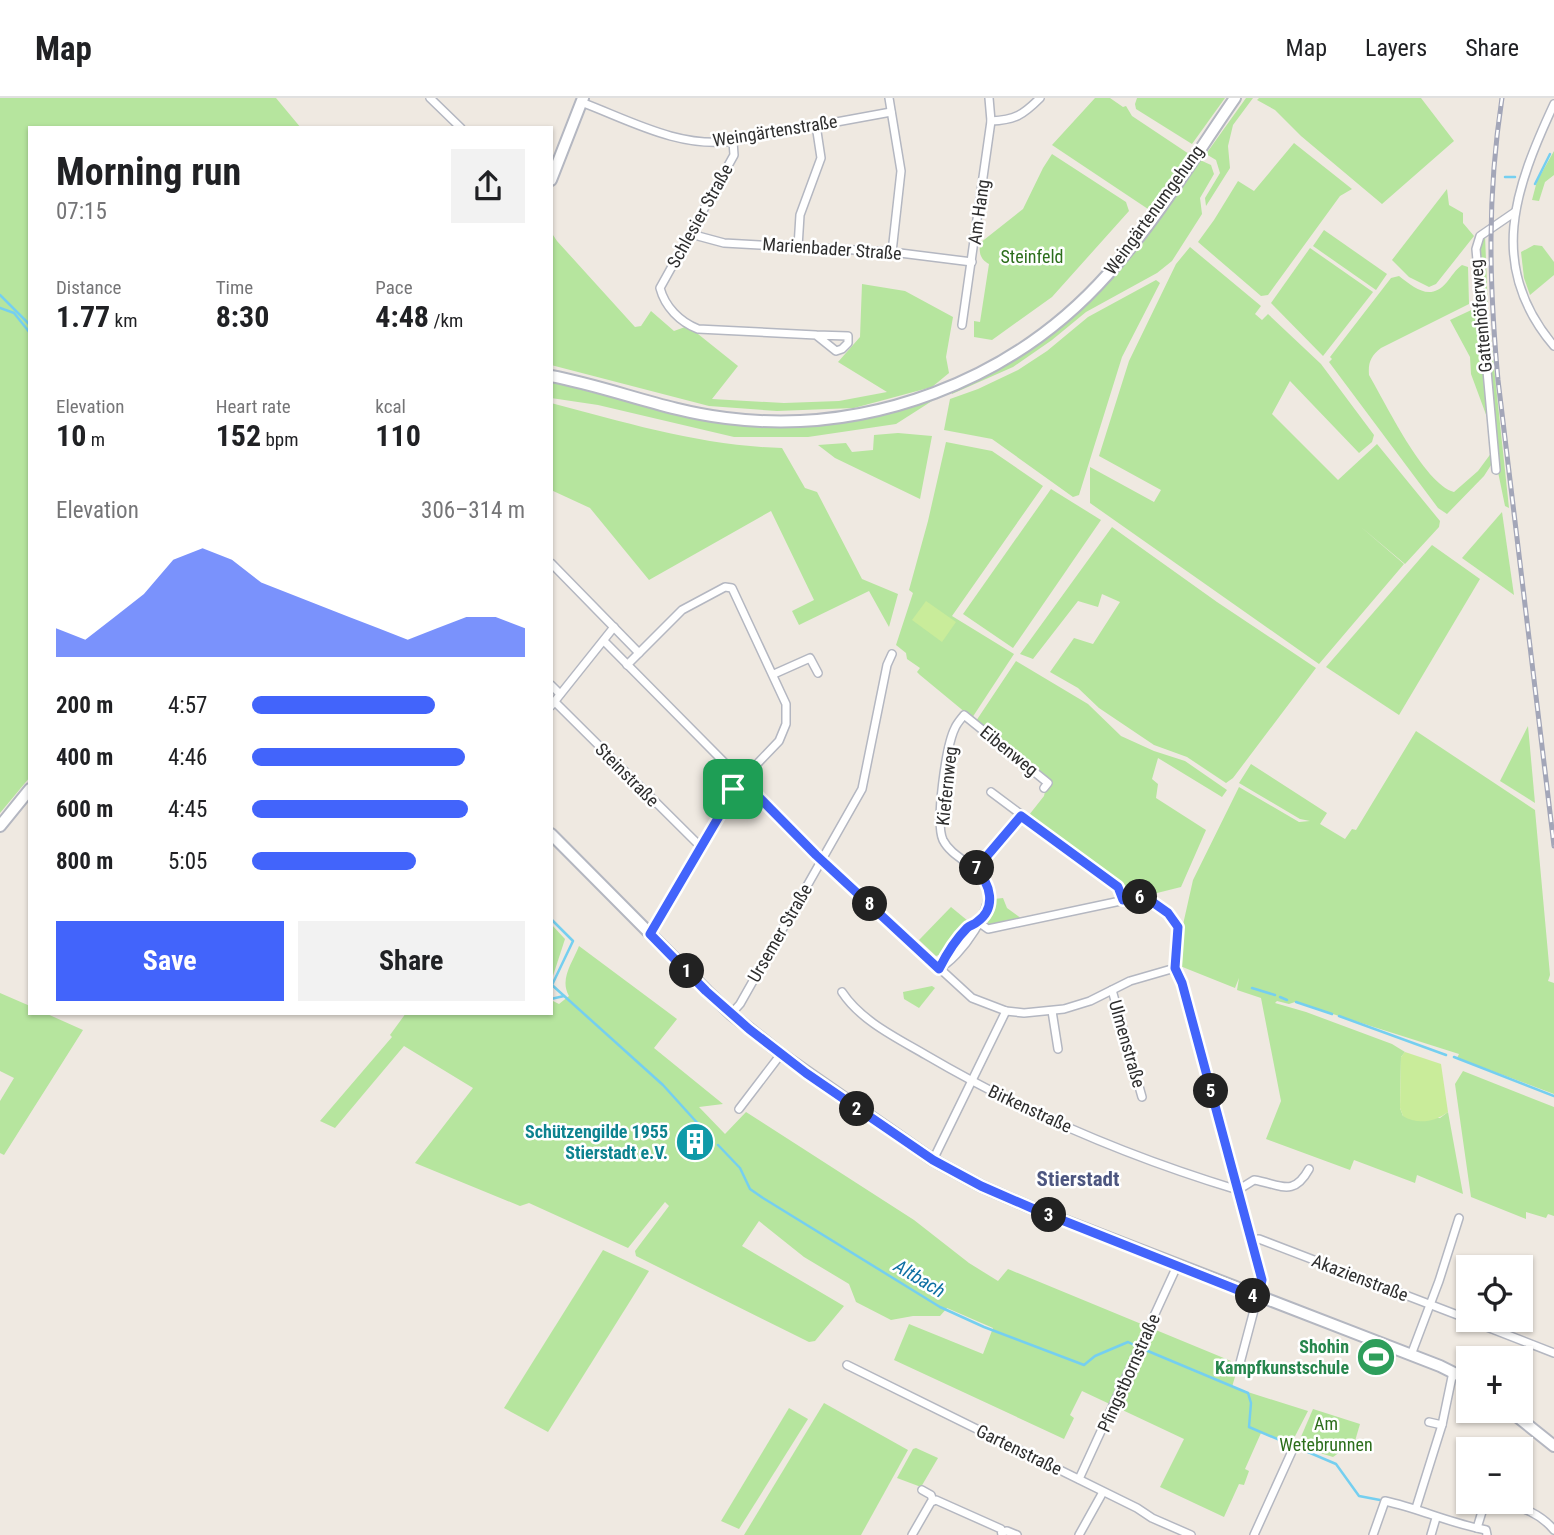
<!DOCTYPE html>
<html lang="en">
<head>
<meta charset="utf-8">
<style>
	:root { --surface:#fff; --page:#f2f2f2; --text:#202124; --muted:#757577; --line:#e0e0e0; --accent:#4264fb }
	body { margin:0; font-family:"Roboto Condensed",sans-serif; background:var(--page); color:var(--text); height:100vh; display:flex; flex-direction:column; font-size:26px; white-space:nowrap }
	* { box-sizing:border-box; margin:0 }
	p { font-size:23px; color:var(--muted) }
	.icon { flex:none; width:38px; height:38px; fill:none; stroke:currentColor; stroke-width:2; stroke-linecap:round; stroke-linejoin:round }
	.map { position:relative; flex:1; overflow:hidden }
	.drawer { position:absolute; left:28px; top:28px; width:525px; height:889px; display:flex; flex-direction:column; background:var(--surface); border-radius:0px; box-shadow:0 2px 5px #0004 }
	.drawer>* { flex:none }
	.tools { position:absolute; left:1456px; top:1157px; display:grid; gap:14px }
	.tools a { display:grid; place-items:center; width:77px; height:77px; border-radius:0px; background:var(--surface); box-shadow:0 2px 5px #0004; font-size:35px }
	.pin { position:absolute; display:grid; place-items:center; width:60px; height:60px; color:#fff; margin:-30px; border-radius:14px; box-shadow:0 4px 10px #0006 }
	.km { position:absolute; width:35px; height:35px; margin:-18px; border-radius:50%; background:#222; color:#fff; font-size:19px; line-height:35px; text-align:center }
	.round { display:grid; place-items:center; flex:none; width:74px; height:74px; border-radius:0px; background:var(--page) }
	.overview { display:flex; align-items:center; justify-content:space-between; height:119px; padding:0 28px }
	h1 { font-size:38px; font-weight:700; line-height:52px }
	.metrics { display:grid; grid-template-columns:repeat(3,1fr); gap:10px; height:119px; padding:7px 28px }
	.metrics div { display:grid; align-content:center }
	.metrics b { font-size:30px; font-weight:700 }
	.metrics small { font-size:19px; font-weight:400 }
	.metrics p { font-size:19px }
	.chart { height:196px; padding:14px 28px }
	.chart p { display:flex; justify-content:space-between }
	.chart svg { width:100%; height:126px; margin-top:7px; fill:var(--accent); opacity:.7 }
	.cta { display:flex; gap:14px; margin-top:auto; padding:14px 28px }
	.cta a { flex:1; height:80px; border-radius:0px; background:var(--accent); color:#fff; font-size:28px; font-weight:700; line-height:80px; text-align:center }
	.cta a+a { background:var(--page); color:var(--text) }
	ul { padding:0 28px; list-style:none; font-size:23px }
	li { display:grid; grid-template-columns:112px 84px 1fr; align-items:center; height:52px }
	li i { height:18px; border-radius:9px; background:var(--accent) }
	header { display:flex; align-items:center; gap:42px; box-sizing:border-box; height:98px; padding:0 35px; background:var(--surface); border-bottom:2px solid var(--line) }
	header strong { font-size:33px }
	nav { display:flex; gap:38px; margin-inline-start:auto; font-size:24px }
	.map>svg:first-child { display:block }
</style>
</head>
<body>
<header>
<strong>Map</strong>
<nav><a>Map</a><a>Layers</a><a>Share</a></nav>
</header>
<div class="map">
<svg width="1554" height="1437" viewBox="0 0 1554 1437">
	<rect width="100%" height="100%" fill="#efe9e1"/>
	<g fill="#b6e59e">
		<path d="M0,0H276L301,30H30V679L0,715Z"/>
		<path d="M1095,0H1110L1123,9L1126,8L1132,18L1189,56L1148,111L1052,47Z"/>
		<path d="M1137,0H1225L1192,46L1136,11L1135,6Z"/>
		<path d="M1246,0H1253L1233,27L1228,48L1230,70L1206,108L1205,100L1220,75L1216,62L1206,56Z"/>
		<path d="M1259,0H1421L1454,43L1382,106L1301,38L1275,12L1257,2Z"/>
		<path d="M1294,45L1352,91L1340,98L1268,197L1261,198L1198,144L1214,122L1238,83L1254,93Z"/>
		<path d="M1554,53V77L1545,84L1539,103L1532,102L1537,83Z"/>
		<path d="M1052,56L1126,104L1129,113L1052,199L992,242L974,239V223L980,224L989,166C980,161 979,155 980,145L1023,111L1043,70Z"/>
		<path d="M1200,62L1211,67L1214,76L1200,100L1202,116L1172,163L1157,175L1086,214L1052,242L1013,269L952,296V293L995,272L1083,210L1129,162Z"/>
		<path d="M1447,91L1449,107L1463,115V125L1474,138L1436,186L1429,189L1409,179L1392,162Z"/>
		<path d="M1324,132L1387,176L1376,192L1313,148Z"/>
		<path d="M551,134L557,143L635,229L641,228L651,213L674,233L685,229L698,236L738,268L712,301L784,305L839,303L887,294L838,264L860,239L862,186L905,193L953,219L946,259L949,275L932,289L854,310L777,313L709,308L551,267Z"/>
		<path d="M1485,137L1488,213L1509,410L1505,408L1497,369L1493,364L1484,378L1447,416L1438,410L1329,264L1332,261L1330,259L1391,180L1399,178C1415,190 1430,204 1447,184C1452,178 1455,172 1462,167L1468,169L1469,206L1381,250C1371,258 1368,264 1369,277C1385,304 1424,386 1454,394L1478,373L1492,354L1488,322L1471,276L1470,259L1450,222L1482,207L1478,157Z"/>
		<path d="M1534,147L1542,148L1554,164V177L1530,197L1524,180L1521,154Z"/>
		<path d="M1190,149L1261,208L1255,216L1262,222L1268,216L1321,266L1374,337L1372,344L1359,355L1290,283L1272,316L1338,382L1377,346L1440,423L1439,429L1405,466L1361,429L1404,466L1319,566L1090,405V369L1154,404L1161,392L1099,358L1129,263L1176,166Z"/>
		<path d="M1310,150L1373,194L1323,258L1271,205Z"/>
		<path d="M1156,182L1160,185L1122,259L1079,397L1073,399L992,341L944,332L950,301L978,291L1018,272L1047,253L1088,219Z"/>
		<path d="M551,284L699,321L763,330L825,326L932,303L896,326L808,339H734L598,307L551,300Z"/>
		<path d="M551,305C627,325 703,348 782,350L805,390L817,394L862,481L898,496L889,529L869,493L799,527L792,513L814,502L771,413L649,482L590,410L551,392Z"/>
		<path d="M898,335L932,338L920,401L835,360L818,347L846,345L852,354L873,352L874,337Z"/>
		<path d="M946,344L992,353L1043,388L952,518L1014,556L972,620L920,577L917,574L920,570L907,561L906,555L896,547L913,495L909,492L928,423Z"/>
		<path d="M1051,391L1101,422L1013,550L963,516Z"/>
		<path d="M1502,414L1514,497L1462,460Z"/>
		<path d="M1112,429L1217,504L1316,570L1233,680L1226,685L1187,659L1154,647L1099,610L1078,590L1050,574L1074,540L1093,546L1120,504L1102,496L1098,509L1078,503L1033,561L1020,556Z"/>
		<path d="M1432,447L1480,481L1399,617L1326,569Z"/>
		<path d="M1016,563L1088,606L1121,638L1154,653L1185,663L1227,692L1222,699L1158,660L1152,681L1158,686L1156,700L1206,732L1181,789L1153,796H1127L1029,717L1044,698L1048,680L976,623Z"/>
		<path d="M1528,628L1535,705L1500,683Z"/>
		<path d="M1416,633L1535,712L1550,877L1548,883L1554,885V996L1457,960L1459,956L1295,904L1289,906L1277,903L1275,905L1306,914L1392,946L1405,954L1401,959L1400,1010L1403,1018L1440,1020L1448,1014L1463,1096L1417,1077L1415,1085L1354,1062L1350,1072L1266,1041L1281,1003L1261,900L1237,892L1239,880L1235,890L1180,868L1182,831L1193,782L1239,689L1299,724L1310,723L1300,721L1239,685L1251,666L1327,715L1320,726L1345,741L1352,731L1356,732Z"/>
		<path d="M1003,800L1007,810L1022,821L989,827L987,823L993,812L994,801Z"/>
		<path d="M951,809L968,823L944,855L936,858L919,842Z"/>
		<path d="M551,826L565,841L551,884Z"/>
		<path d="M579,848L677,921L654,950L723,1006L699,1009L725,1036L746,1014L914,1122L969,1165L998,1183L1008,1171L1231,1263L1229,1269L1237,1272L1232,1289L1308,1313L1291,1346L1261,1335L1245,1371L1249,1373L1244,1387L1239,1386L1224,1419L1160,1389L1184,1341L1082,1293L1070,1317L1074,1320L1064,1341L894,1262L909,1226L983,1256L993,1230L947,1210L940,1218H913L891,1222L856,1204L849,1186L804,1159L759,1123L742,1148L844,1208L815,1243L809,1244L636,1158L635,1153L669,1108L665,1104L628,1150L529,1105L520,1108L415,1065L473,990L404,948L335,1030L320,1023L392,939L390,937L406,915H551V902L559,906L569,898C559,881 573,864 579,848Z"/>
		<path d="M932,888L935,890L919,910L904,901L903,894Z"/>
		<path d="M0,895L30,908V915H45L83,932L4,1057L0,1055V1003L14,980L0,973Z"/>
		<path d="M1463,973L1554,1009V1118L1548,1116L1546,1120L1526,1114V1121L1471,1099L1455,986Z"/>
		<path d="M603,1152L649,1173L548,1334L504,1310Z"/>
		<path d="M824,1305L908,1352L861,1437H744Z"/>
		<path d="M789,1310L808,1321L739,1431L721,1423Z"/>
		<path d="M1313,1311L1360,1326L1355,1343L1333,1359L1297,1348Z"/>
		<path d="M916,1350L938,1360L921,1389L897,1380L913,1351Z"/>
	</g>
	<g fill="#c9ec9a">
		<path d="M926,503L956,524L942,544L912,522Z"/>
		<path d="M1405,954L1441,966L1448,1014C1435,1024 1417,1027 1403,1018L1400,1010L1401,959Z"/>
	</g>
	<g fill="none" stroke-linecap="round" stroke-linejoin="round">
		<g stroke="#75cff0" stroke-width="2.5">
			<path d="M1505,79H1515"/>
			<path d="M1535,86L1550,56"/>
			<path d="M0,197L30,227"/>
			<path d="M0,210L14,215L30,235"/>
			<path d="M551,821L573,843L552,887L663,987L710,1039"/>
			<path d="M1252,890L1275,897"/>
			<path d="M1280,899L1287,902"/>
			<path d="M551,901L564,898"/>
			<path d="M1296,904L1332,916"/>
			<path d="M1339,918L1446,957"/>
			<path d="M1454,959L1554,998"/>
			<path d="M718,1047L740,1070L750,1091L763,1100L940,1209L984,1229L1084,1267L1095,1258L1128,1244L1136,1248"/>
			<path d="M1143,1251L1248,1295L1251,1305L1249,1329L1336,1366L1359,1398L1380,1402"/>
		</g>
		<g stroke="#b4b7c1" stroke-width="10">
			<g id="street">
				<path d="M430,0L461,30"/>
				<path d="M889,0L901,73L892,154"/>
				<path d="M581,4C629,22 680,51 733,43L891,14"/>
				<path d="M1554,6C1515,90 1486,168 1554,248"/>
				<path d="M991,23C1015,22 1023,17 1040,0"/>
				<path d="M733,43L734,57L695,127V132L690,136L660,190C665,209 680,224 698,231L816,237L836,253L842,251L848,245V238L816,237"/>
				<path d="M695,132L698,138L724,145L892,154L972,164"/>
				<path d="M798,149L800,117L821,60L816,27"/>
				<path d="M962,227L991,23L989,0"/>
				<path d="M1496,372L1476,151L1480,138L1515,114"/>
				<path d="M551,465L639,555"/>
				<path d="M604,543L816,757L972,900L1006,913L1024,915L1064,911L1090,903L1130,883L1175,870"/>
				<path d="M627,567L682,512L725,489L732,490L786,606V626L779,643L733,691L650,836"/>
				<path d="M774,576L810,560L818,575"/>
				<path d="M551,587L560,596"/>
				<path d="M555,604L701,749"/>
				<path d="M551,608L614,529"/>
				<path d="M991,694L1118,789L1123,802"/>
				<path d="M976,772L1021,718"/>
				<path d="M978,824L988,831L1144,798L1168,815L1178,829L1175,870L1182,885L1262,1182L1240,1265"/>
				<path d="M939,870C959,861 999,807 986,783C976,766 952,760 943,742C935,725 946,647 955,630C957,625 961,621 964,617L1048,685L1044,690"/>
				<path d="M939,870L969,827L978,824"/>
				<path d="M1112,892L1142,999"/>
				<path d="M842,894C861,923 897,940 926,957C1025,1015 1129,1059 1238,1092L1254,1082C1280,1086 1293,1100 1309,1071"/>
				<path d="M1052,913L1058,951"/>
				<path d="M731,916L740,906L862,691L887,567L892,556"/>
				<path d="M739,1011L781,956"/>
				<path d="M933,1062L1006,913"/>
				<path d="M1251,1142L1259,1141L1468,1221"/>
				<path d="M1469,1222L1554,1255"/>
				<path d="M1411,1257L1439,1183L1459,1120"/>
				<path d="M847,1267L1137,1410L1152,1420L1191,1437"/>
				<path d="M1429,1324L1442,1327"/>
				<path d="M1079,1381L1177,1168"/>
				<path d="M922,1392L931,1397L933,1403"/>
				<path d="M1503,1404C1522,1409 1541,1416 1554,1432"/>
				<path d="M1416,1410L1442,1327L1453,1274"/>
				<path d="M1477,1430L1486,1432L1487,1437"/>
				<path d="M1002,1434L1007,1433L1017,1437"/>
				<path d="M912,1437L931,1404L936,1402L1001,1431L1002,1437"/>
				<path d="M1079,1437L1103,1394"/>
				<path d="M1254,1437L1293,1351"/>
				<path d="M1373,1437L1385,1403C1417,1410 1445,1423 1477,1430L1485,1404"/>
				<path d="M1431,1437L1436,1420"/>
			</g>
		</g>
		<g stroke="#b4b7c1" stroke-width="14">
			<g id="secondary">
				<path d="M551,82L583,0"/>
				<path d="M551,278C610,289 666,313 726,320C868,338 1013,283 1108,176C1156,123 1194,59 1235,0"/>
				<path d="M0,728L30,691"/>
				<path d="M551,736L707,893L731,916L781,956L933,1062L981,1088L1034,1111L1440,1268L1468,1282"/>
				<path d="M1509,1312L1554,1348"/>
			</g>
		</g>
		<use href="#street" stroke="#fff" stroke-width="7"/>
		<use href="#secondary" stroke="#fff" stroke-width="10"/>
		<g stroke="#a3a6b8" stroke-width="5">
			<path id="rail" d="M1502,0C1487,99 1489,183 1498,282L1554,748"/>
		</g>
		<use href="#rail" stroke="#fff" stroke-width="2.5" stroke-dasharray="8" stroke-linecap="butt"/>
	</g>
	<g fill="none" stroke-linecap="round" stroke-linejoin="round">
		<g stroke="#fff" stroke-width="14">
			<path id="route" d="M741,681L816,757L939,871C946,857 956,841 967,830C970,827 974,827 977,824C997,810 991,785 975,772L1021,718L1118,789L1123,802L1144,798L1168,815L1178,829L1175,870L1182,885L1262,1182L1258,1200L1034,1111L981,1088L933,1062L806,975L749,931L706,893L650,836Z"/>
		</g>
		<use href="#route" stroke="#4264fb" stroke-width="9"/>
	</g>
	<defs>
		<g id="building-disc" transform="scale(2.0125)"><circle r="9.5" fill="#0f9aa8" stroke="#fff"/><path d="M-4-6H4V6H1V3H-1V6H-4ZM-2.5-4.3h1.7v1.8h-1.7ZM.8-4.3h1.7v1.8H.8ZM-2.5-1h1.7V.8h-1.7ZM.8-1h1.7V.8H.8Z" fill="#fff"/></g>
		<g id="stadium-disc" transform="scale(2.0125)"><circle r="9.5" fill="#2e9e5b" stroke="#fff"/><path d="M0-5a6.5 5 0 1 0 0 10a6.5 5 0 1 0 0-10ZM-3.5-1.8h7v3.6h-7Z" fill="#fff"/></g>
	</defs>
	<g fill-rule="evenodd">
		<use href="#building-disc" x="695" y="1044"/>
		<use href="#stadium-disc" x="1376" y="1259"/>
	</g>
	<g text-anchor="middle" stroke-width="5" stroke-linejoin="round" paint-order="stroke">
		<g font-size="18" fill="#2e2e2e" stroke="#fff">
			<text transform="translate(775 33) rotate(-9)" y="6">Weingärtenstraße</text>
			<text transform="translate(1154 112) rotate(-54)" y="6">Weingärtenumgehung</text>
			<text transform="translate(979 114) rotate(-82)" y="6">Am Hang</text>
			<text transform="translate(700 118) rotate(-61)" y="6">Schlesier Straße</text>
			<text transform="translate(832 151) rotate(4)" y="6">Marienbader Straße</text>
			<text transform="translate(1481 218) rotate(-95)" y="6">Gattenhöferweg</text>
			<text transform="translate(1009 653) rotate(39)" y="6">Eibenweg</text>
			<text transform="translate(627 677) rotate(45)" y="6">Steinstraße</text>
			<text transform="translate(947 688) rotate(-84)" y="6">Kiefernweg</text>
			<text transform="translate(780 835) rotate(-60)" y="6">Ursemer Straße</text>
			<text transform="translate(1127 946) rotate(74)" y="6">Ulmenstraße</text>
			<text transform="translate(1030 1011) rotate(25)" y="6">Birkenstraße</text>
			<text transform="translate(1360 1180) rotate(21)" y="6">Akazienstraße</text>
			<text transform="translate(1129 1275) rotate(-66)" y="6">Pfingstbornstraße</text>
			<text transform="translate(1019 1352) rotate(26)" y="6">Gartenstraße</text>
		</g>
		<g font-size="18" fill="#2c6e1b" stroke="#fff">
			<text x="1032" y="165">Steinfeld</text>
			<text x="1326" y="1332">Am<tspan x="1326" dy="21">Wetebrunnen</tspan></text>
		</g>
		<g font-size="18" font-weight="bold" fill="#0d838f" stroke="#fff" text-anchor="end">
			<text x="668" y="1040">Schützengilde 1955<tspan x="668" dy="21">Stierstadt e.V.</tspan></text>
		</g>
		<g font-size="18" font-weight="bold" fill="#27864d" stroke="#fff" text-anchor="end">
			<text x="1349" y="1255">Shohin<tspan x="1349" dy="21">Kampfkunstschule</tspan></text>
		</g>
		<g font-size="19" font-style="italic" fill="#0d6fa3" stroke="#fff">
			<text transform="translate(920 1180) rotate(31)" y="7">Altbach</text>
		</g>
		<g font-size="21" font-weight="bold" fill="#4d5680" stroke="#fff">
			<text x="1078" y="1088">Stierstadt</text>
		</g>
	</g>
</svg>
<div class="tools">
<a><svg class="icon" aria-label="locate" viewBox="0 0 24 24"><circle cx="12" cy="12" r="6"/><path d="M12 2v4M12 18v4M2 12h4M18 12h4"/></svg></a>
<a>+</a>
<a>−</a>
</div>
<div class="pin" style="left:733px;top:691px;background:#1e9e55"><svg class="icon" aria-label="arrive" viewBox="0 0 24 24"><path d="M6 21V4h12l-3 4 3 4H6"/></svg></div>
<b class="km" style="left:687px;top:873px">1</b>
<b class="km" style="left:857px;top:1011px">2</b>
<b class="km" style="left:1049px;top:1117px">3</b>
<b class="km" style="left:1253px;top:1198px">4</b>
<b class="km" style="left:1211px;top:993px">5</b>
<b class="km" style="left:1140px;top:799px">6</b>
<b class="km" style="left:977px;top:770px">7</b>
<b class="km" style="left:870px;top:806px">8</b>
<section class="drawer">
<div class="overview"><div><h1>Morning run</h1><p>07:15</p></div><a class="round"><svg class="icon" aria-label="share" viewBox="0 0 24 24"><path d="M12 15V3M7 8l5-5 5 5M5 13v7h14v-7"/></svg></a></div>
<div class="metrics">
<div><p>Distance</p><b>1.77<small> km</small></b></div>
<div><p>Time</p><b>8:30</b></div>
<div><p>Pace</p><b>4:48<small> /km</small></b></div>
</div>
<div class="metrics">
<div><p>Elevation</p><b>10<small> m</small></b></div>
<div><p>Heart rate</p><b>152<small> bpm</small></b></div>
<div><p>kcal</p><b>110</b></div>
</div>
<div class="chart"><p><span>Elevation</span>306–314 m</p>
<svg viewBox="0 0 160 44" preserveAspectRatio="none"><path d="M0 44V34L10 38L20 30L30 22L40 10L50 6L60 10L70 18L80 22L90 26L100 30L110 34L120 38L130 34L140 30L150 30L160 34V44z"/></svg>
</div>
<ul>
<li><b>200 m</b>4:57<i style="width:67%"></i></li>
<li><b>400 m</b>4:46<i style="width:78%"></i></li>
<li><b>600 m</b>4:45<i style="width:79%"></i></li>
<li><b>800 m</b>5:05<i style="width:60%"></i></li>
</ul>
<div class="cta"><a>Save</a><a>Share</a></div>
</section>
</div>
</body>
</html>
